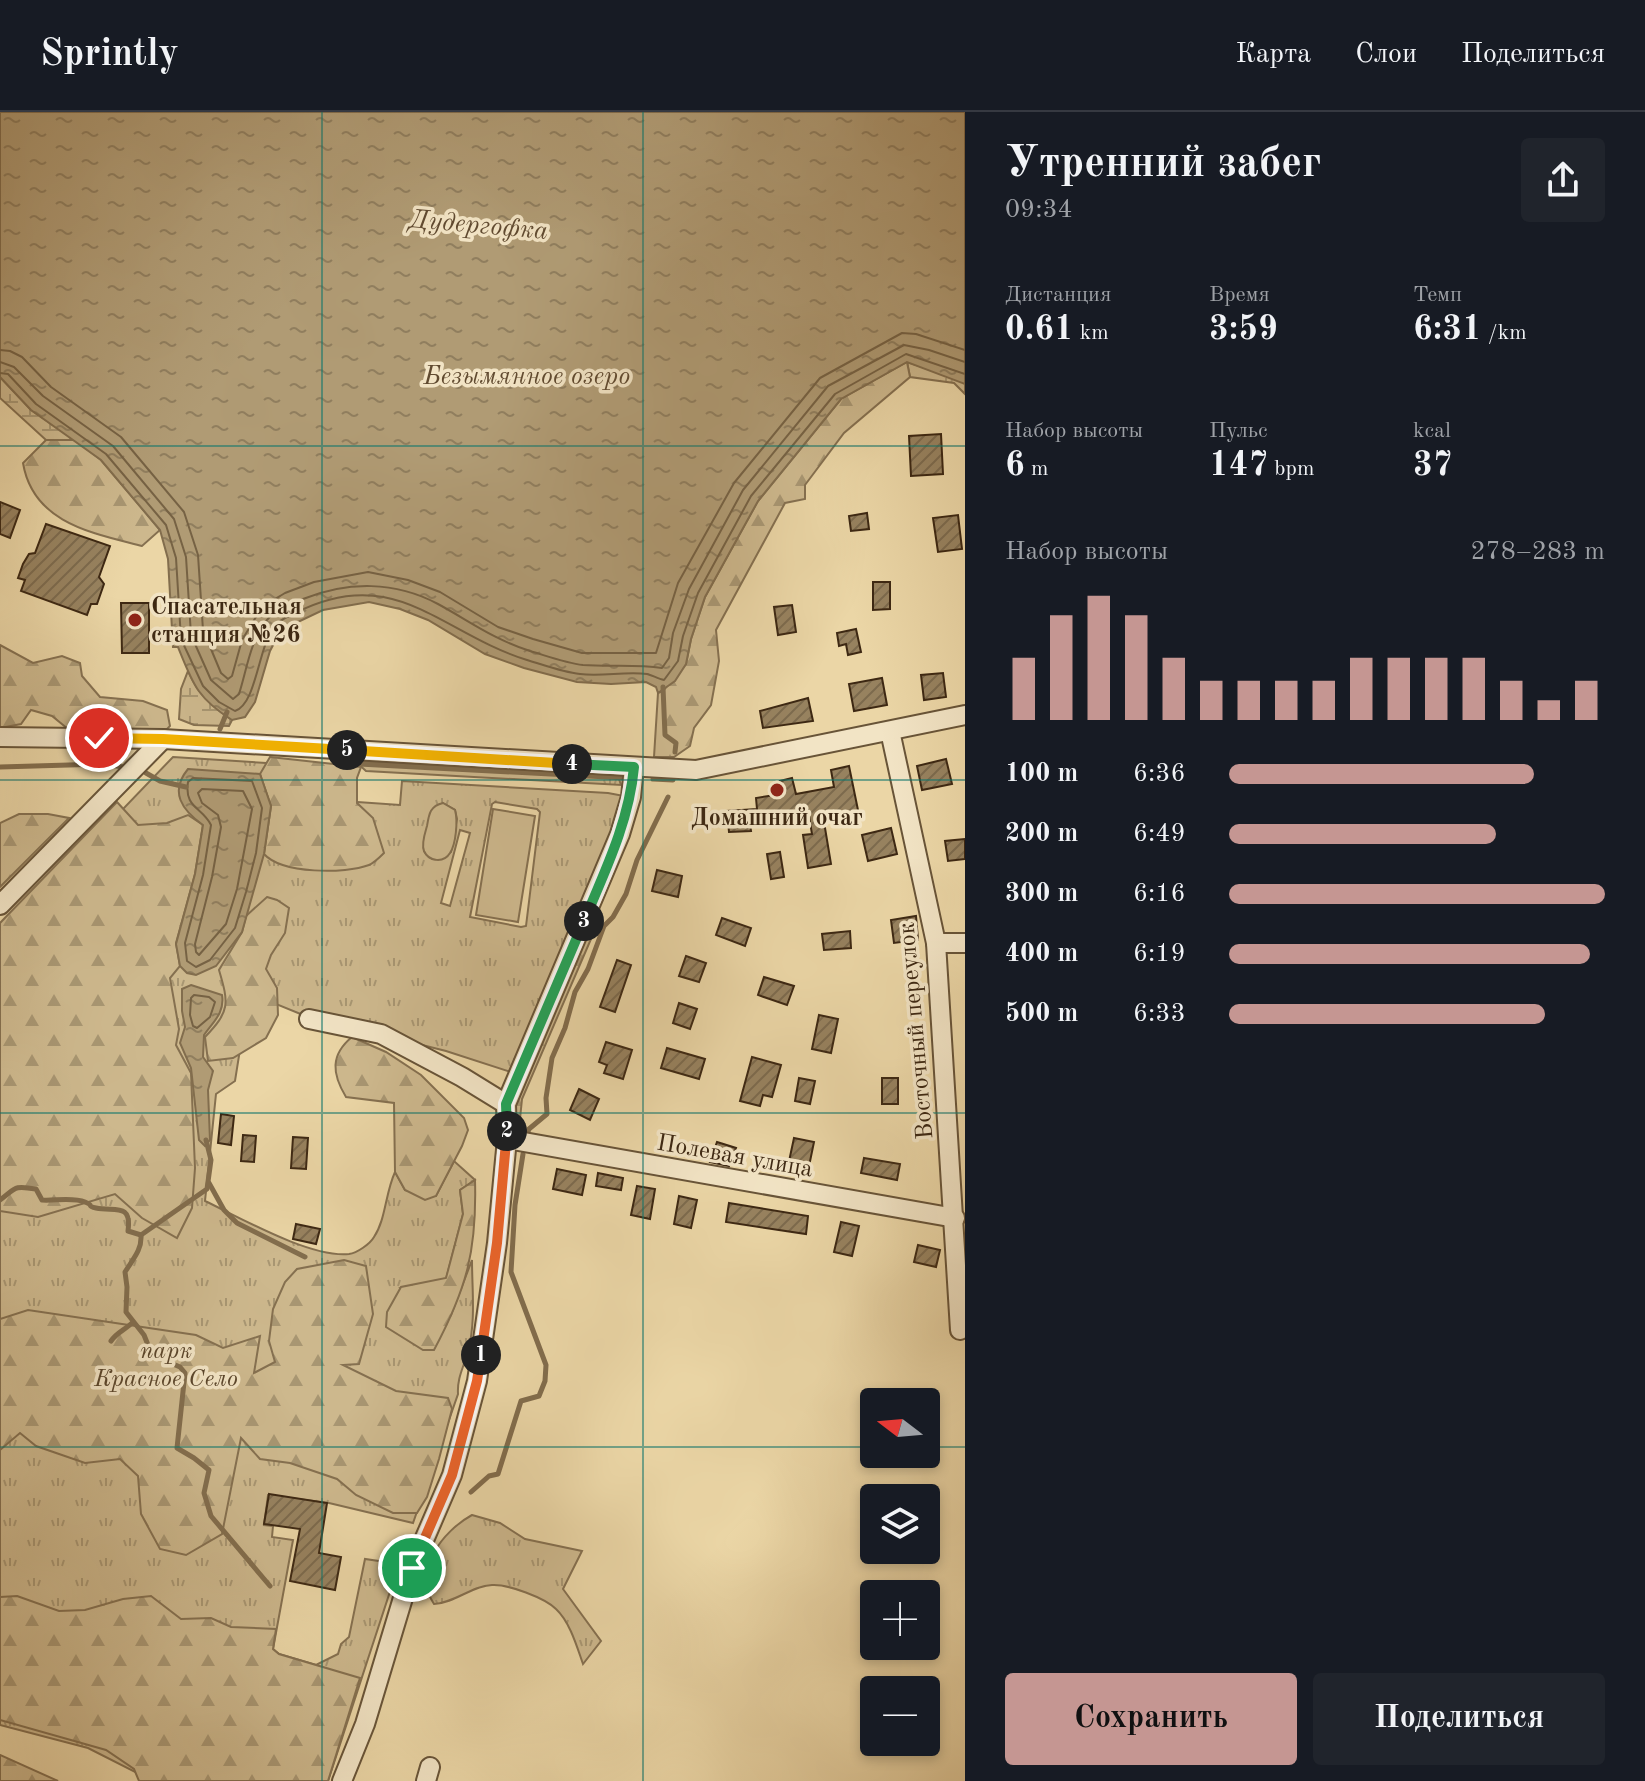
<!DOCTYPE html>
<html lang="ru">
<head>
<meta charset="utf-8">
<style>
	:root { --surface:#171b24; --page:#20242c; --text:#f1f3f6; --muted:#9ea1a6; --line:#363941; --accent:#c59692 }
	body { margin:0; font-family:"Old Standard TT",serif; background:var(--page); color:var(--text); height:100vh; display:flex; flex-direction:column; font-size:30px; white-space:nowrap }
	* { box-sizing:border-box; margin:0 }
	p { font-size:26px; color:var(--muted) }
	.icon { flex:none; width:44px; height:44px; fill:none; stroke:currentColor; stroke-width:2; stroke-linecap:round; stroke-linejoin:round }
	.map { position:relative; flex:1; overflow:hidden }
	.panel { display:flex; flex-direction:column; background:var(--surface); width:680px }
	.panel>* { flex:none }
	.needle { width:52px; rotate:286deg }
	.controls { position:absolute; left:860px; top:1276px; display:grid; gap:16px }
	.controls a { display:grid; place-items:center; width:80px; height:80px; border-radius:8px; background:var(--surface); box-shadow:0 4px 12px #0003; font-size:40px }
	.pin { position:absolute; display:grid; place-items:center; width:68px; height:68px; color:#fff; margin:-34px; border:4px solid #fff; border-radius:50%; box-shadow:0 2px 8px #0007 }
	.km { position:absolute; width:40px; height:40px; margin:-20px; border-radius:50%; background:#222; color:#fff; font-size:22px; line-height:40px; text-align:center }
	.round { display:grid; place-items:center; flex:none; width:84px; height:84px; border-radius:8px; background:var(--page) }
	.summary { display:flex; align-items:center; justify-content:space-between; height:136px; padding:0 40px }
	h1 { font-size:44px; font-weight:700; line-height:60px }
	.stats { display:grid; grid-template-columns:repeat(3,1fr); gap:12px; height:136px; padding:8px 40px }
	.stats div { display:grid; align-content:center }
	.stats b { font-size:34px; font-weight:700 }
	.stats small { font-size:22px; font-weight:400 }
	.stats p { font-size:22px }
	.chart { height:224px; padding:16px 40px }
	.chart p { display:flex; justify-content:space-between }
	.chart svg { width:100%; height:144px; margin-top:8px; stroke:var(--accent); stroke-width:6 }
	.primary-button { display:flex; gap:16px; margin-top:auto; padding:16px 40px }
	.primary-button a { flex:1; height:92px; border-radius:8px; background:var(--accent); color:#111; font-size:32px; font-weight:700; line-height:92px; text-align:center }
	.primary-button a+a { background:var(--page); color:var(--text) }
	ul { padding:0 40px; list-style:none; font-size:26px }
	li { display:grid; grid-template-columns:128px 96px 1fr; align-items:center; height:60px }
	li i { height:20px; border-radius:10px; background:var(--accent) }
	header { display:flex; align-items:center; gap:48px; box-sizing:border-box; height:112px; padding:0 40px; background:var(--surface); border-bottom:2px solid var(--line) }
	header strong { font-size:38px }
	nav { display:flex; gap:44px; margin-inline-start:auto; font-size:28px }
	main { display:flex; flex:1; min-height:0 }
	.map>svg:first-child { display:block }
</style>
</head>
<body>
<header>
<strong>Sprintly</strong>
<nav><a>Карта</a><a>Слои</a><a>Поделиться</a></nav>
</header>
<main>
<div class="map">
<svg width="965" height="1669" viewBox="0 0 965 1669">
	<defs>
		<pattern id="grass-tufts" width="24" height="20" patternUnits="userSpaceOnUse" patternTransform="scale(2)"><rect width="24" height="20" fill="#cdb88d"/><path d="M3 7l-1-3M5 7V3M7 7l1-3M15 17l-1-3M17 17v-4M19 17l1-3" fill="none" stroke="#a89672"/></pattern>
		<pattern id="forest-firs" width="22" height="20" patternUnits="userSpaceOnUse" patternTransform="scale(2)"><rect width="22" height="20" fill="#cdb88d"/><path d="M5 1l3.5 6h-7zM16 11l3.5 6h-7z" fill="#a89672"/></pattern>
		<pattern id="wetland-marsh" width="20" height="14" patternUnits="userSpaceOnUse" patternTransform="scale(2)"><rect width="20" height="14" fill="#cdb88d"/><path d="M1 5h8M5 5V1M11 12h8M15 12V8" fill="none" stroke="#a89672"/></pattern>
		<pattern id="water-ripples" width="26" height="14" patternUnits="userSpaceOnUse" patternTransform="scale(2)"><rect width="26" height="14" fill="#b09b74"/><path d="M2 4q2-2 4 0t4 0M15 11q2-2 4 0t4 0" fill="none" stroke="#907e5e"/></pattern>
		<pattern id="building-hatch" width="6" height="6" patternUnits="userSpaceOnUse" patternTransform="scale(2)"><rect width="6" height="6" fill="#97825f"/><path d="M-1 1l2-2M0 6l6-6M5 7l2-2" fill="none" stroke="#7c6a4d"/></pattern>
	</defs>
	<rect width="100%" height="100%" fill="#ebd6a6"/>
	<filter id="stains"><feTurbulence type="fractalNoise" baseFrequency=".0025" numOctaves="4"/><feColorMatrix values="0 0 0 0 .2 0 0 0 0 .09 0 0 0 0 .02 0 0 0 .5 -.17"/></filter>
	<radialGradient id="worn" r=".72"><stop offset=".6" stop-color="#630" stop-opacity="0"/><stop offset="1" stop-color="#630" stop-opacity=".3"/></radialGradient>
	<g fill="url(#grass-tufts)" stroke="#857050" stroke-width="2" fill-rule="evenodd">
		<path d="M907,250L959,267L965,272V282L954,271L910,265Z"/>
		<path d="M173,645L266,651L343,689L400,693L402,669L608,681L624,684L608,733L511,960L446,939L303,903L249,881L235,969L216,982L205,1089C241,1106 310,1146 349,1142C357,1141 370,1132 374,1125C386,1107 385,1082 395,1060L405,1078L436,1084L454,1049L475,1068L460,1078L463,1102L446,1167L401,1176L451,1203L472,1148C472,1178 476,1210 468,1239C464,1255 457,1265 458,1282L413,1411L329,1391L268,1383L264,1413L273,1414L272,1425L293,1428L273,1537L279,1542L316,1553L338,1542L341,1532L349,1525L365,1447L399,1452L328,1669H153L88,1636L0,1613V825ZM495,690L537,697L540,700L526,814L521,815L470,805L492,692ZM443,691L455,698L457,707L451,740C441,747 432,753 424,739ZM460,718L470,721L450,794L441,791Z"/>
		<path d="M355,649L618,664L621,673L366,659Z"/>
		<path d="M472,1403L500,1411L525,1427L582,1439L563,1477L601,1529L583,1552C577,1535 570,1510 556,1497C545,1486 508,1472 492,1473C471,1474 455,1491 434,1492C412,1458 443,1419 472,1403Z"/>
	</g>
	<g fill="url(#forest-firs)" stroke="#857050" stroke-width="2">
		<path d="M907,250L910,265L844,321L805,373V387L785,391L716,518L719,549L711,593L694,616L690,634L674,645H654L658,581L663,579L686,552L691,527L705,485L758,389L841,287Z"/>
		<path d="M46,328H75L101,348L160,418L142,434C92,421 33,411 23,351Z"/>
		<path d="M0,533L33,551L62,544L80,551L82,564L100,585L143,589L167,598L170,614L165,619L68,617L52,604L31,598L21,612L0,616Z"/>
		<path d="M270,645L361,655L357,666V691L373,706L384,741C380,745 374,751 369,753C345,762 282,762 264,742L271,694L260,662Z"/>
		<path d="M117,690L138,713L167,711L188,703L203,713L195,762L176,831L180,854L170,866L179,917L176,933L191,961L195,1056L192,1096L177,1126L142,1106L115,1082L38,1105L0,1099V811Z"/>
		<path d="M19,702H48L69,706L0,775V711Z"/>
		<path d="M267,785L277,788L289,796L285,821L271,843L266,857L277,876L278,903L266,926L233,946L208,949L205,925C230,899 229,892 219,858L242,820L246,804Z"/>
		<path d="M594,820L522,987L519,1017L515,1015L511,994L576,837Z"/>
		<path d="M352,925L386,940L421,963L464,1006L468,1018L462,1034L436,1084L425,1088L405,1078L395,1060L394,991L346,985C332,962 330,943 352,925Z"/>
		<path d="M475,1068C477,1138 467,1176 434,1238H423L386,1215L387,1200L401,1175L446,1166L463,1102L460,1078Z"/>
		<path d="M344,1148L366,1154L373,1202L359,1252L343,1253L396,1279L448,1286L452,1297L439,1347L427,1385L417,1401H393L356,1383L337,1367L290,1351L260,1347L241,1326L222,1422L186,1443L160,1437L141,1402L138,1364L120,1347L85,1351L36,1334L20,1321L0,1338V1207L28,1198L196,1223L223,1236L260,1224L254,1261L275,1250L269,1229L273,1197L285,1170L297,1157Z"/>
		<path d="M17,1484L59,1499L85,1498L123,1487L151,1484L181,1507L211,1506L231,1515L276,1517L273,1537L279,1542L360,1566L328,1669H139L134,1657L106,1638L0,1608V1485Z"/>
		<path d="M0,1643L58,1669H0Z"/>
	</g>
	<g fill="url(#wetland-marsh)" stroke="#857050" stroke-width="2">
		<path d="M0,265L31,298L75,328H46L0,286Z"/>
		<path d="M188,559C198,582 211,594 232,608L229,614L194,613L179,607L181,577Z"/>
	</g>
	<g fill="#cdb88d" stroke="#857050" stroke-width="2">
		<path d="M443,691L455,698C458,709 456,732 450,741C444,751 429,750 424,739C421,732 425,721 427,714C429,702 430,694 443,691Z"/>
		<path d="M493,697L535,704L518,810L476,803Z"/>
	</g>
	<g fill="url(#water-ripples)" stroke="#826d4d" stroke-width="2">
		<path d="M0,0H965V272L907,250L841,287L758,389L705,485L691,527L686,552L675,569L658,581L656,575L646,570L611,572L577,570L524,556L485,542L428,508L400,497L369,490L323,498L281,518L270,539L255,590L245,605L232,608C197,586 193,572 178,535H173L168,447L160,418L101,348L31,298L0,265Z"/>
		<path d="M188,657L260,662L271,694L264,742L242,820L216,854L196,863L187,861L180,854L176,832L195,762L203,713C182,698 169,680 188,657Z"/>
		<path d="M191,873L222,883C225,901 213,910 204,923L203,945L213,959L208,978L210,1028L205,1034L199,1028L191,956L180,931L185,915L182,899V877Z"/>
	</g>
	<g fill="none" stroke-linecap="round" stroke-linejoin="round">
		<g stroke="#766244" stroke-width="2">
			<path d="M0,238L10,239L22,245L51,275L121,325L184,400L198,443L203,518L221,561L228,567L232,564L242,528L262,495L285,481L314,470L368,460L408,468L440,480L498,515L533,527L582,541H656L678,471L734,371L820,266L902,221L916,222L965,238"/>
			<path d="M0,250L14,255L43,284L113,334L174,407L186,445L191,523L211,568L233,587L239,582C247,557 250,529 267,508C275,498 291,491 303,487C348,469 395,469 438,492C471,510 493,527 530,539C547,544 566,551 583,553C610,555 636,552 662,556L669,546L673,521L689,477L743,378L828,274L904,233L929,238L965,250"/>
			<path d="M0,261L8,262L36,292L106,342L166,413L176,446L181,527L203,574L219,590L235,599C257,592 258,533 275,514C279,508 289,504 295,501C395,450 440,521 527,548C544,553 562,560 580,562C602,565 625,559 647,562C652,563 658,567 664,568L678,549L683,524L698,481L751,384L835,282L906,242L965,262"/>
			<path d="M193,666L252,669L262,696L256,741L246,780L235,816L210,848L196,855L187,849L185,831L203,763L211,713C202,695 184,696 188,670Z"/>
			<path d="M202,677L243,679L252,697L237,777L226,812L199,843L196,840L195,832L212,765L221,715L218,703L202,691L198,681Z"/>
			<path d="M194,883L209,885L215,890L210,905L197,916L193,914L190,903L191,886Z"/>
		</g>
		<g stroke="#826d4d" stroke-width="5">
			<path d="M663,575L665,623L676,631L675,640"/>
			<path d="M220,617L227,600"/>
			<path d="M359,652L626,666"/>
			<path d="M0,655L103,652L130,656"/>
			<path d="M146,661L160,669L186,675"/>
			<path d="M653,667L673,668"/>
			<path d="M527,1022L529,1017L547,1002L546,986L552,946L565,916L575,880L588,857L604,814L613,805L626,782L637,748L668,685"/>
			<path d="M209,1071L224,1098L237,1111L305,1145"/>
			<path d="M0,1088C16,1076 13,1073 36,1077L42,1088C54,1089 73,1085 85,1090C95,1094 86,1094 96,1096C114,1100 132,1090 128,1119L141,1123L207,1077L211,1048L206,1028"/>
			<path d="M141,1123C142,1138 133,1147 125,1160L127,1175L126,1200L144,1223L152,1243L180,1255L185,1261L177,1336L194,1346L209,1358L204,1381L211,1404L270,1474"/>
			<path d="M111,1229C117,1220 125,1218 133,1210"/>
			<path d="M471,1380L489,1364L498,1362L521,1289L539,1284L545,1269L546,1253L511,1160L515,1093L523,1042"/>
		</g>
	</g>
	<g fill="url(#building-hatch)" stroke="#3d2813" stroke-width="2">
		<path d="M941,322L943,362L911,364L909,324Z"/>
		<path d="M0,390L20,398L10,426L0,422Z"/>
		<path d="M867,401L869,417L851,419L849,404Z"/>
		<path d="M958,403L962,437L938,440L933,406Z"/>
		<path d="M46,412L110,434L99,465L104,472L97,492H91L87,503L21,479L25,468L18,466L23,452L29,442L35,441Z"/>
		<path d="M873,470H890V497L873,498Z"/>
		<path d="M121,491H149V541H122Z"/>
		<path d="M792,493L796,520L778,523L774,495Z"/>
		<path d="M856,517L861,540L848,543L846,532L839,534L837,521Z"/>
		<path d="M943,561L946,585L924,588L921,563Z"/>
		<path d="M882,566L887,593L854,599L849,572Z"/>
		<path d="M808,586L813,609L763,616L760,599Z"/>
		<path d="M946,647L952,672L922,678L917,654Z"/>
		<path d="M849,654L859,703L824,710L831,752L808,756L803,723L812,722L808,698L774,705L775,709L750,712L751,719L729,720L727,699L757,697L756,686L775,683L773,675L781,673L780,669L792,666L796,682L834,675L831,658Z"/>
		<path d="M891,716L897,742L868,749L862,723Z"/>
		<path d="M965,727V747L948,749L945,729Z"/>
		<path d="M780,740L784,765L771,767L767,742Z"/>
		<path d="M657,758L682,764L678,785L652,779Z"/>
		<path d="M916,804L918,828L894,831L891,808Z"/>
		<path d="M722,806L751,816L745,834L716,823Z"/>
		<path d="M850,819L851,836L824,838L822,822Z"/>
		<path d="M686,844L706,851L699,870L679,864Z"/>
		<path d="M617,848L631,853L615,900L600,895Z"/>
		<path d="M764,865L794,874L787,893L758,883Z"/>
		<path d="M679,891L697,897L690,917L673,911Z"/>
		<path d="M819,903L838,907L831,941L812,937Z"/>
		<path d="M606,930L632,938L623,967L604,961L607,953L599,950Z"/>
		<path d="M667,936L705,947L699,967L661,956Z"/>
		<path d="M752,945L781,953L772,985L763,983L760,994L740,989Z"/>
		<path d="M799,966L815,969L810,992L795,989Z"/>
		<rect x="882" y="966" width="16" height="26"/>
		<path d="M579,977L599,987L590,1008L570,998Z"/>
		<path d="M221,1002L234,1004L231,1033L218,1031Z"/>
		<path d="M243,1023L256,1024L254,1050L241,1049Z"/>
		<path d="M293,1025L308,1026L306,1057L291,1056Z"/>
		<path d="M794,1026L814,1030L808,1059L788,1054Z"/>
		<path d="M717,1030L736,1036L729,1054L710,1050Z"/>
		<path d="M864,1046L900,1052L897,1068L861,1061Z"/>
		<path d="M557,1057L586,1063L582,1083L553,1077Z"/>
		<path d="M598,1061L623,1066L621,1078L596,1074Z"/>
		<path d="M637,1074L655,1077L650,1107L631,1103Z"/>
		<path d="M679,1084L697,1088L691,1116L674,1112Z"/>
		<path d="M729,1091L808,1104L806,1122L726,1110Z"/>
		<path d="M841,1110L859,1114L852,1144L834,1140Z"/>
		<path d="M296,1112L320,1117L316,1132L293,1127Z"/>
		<path d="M918,1133L940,1138L936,1155L914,1150Z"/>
		<path d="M269,1382L327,1391L319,1441L341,1445L335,1478L290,1469L300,1417L264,1412Z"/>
	</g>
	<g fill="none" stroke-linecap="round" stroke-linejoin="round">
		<g stroke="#685438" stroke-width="22">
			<g id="minor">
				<path d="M890,619L936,831L960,1218"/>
				<path d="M0,625L163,627L696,658L965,603"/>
				<path d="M0,793L163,627"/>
				<path d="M936,831H965"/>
				<path d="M309,907L381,922L462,965L506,992"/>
				<path d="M507,1027L955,1106"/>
				<path d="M342,1669L365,1612L412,1456L452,1363L477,1269L497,1131L507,1027L506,992L620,722L631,685L634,655"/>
				<path d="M426,1669L430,1655"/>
			</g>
		</g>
		<use href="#minor" stroke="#f2e4c5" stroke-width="18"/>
	</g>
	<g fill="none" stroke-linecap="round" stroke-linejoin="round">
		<g stroke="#fff" stroke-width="16">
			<path id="split-1" d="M412,1456L452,1363L477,1269L481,1243"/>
		</g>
		<g stroke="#fff" stroke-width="16">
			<path id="split-2" d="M481,1243L497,1131L507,1019"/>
		</g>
		<g stroke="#fff" stroke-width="16">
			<path id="split-3" d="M507,1019L506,992L584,809"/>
		</g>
		<g stroke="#fff" stroke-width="16">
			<path id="split-4" d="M572,652L634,655C629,710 605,759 584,809"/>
		</g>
		<g stroke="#fff" stroke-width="16">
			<path id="split-5" d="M347,638L572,652"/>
		</g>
		<g stroke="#fff" stroke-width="16">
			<path id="split-6" d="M99,626L163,627L347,638"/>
		</g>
		<use href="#split-1" stroke="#f0652b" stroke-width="10"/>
		<use href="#split-2" stroke="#f0652b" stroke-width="10"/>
		<use href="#split-3" stroke="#22a559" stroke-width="10"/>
		<use href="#split-4" stroke="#22a559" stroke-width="10"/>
		<use href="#split-5" stroke="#f5b400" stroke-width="10"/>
		<use href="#split-6" stroke="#f5b400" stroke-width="10"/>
	</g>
	<path fill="none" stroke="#0f766e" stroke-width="2" stroke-opacity="0.55" d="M322,0V1669M643,0V1669M0,334H965M0,668H965M0,1001H965M0,1335H874M926,1335H965"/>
	<g fill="#8f2418" stroke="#f2e4c5" stroke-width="3">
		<circle cx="135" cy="508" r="8"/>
		<circle cx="777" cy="678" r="8"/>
	</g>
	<g text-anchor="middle" stroke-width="7" stroke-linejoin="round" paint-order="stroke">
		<g font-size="24" font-weight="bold" fill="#3d2813" stroke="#f2e4c5" text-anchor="start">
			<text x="151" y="502">Спасательная<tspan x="151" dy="28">станция №26</tspan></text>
			<text x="777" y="713" text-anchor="middle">Домашний очаг</text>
		</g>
		<g font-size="24" fill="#3d2813" stroke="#f2e4c5">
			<text transform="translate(915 919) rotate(-95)" y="8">Восточный переулок</text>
			<text transform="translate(735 1043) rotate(10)" y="8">Полевая улица</text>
		</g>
		<g font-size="24" font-style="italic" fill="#5a452b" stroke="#f2e4c5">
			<text x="166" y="1246">парк<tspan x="166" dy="28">Красное Село</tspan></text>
		</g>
		<g font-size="26" font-style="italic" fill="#604a30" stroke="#f2e4c5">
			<text transform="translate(479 112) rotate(5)" y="9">Дудергофка</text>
			<text x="527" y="272">Безымянное озеро</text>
		</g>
	</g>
	<rect width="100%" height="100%" filter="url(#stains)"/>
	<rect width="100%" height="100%" fill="url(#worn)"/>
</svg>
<div class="controls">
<a><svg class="needle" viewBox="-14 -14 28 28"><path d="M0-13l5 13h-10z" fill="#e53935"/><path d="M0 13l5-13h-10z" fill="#9ea1a6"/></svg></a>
<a><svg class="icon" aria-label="layers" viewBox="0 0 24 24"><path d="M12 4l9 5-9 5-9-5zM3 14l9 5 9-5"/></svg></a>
<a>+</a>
<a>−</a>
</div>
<div class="pin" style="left:412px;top:1456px;background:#1e9e55"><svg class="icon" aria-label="arrive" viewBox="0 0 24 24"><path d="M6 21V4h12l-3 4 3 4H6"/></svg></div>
<div class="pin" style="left:99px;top:626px;background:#d93025"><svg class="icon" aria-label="check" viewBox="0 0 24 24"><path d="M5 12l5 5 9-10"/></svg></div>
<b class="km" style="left:481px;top:1243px">1</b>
<b class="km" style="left:507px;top:1019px">2</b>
<b class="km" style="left:584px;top:809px">3</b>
<b class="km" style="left:572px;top:652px">4</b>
<b class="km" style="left:347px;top:638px">5</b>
</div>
<section class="panel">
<div class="summary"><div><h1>Утренний забег</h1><p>09:34</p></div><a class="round"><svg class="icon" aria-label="share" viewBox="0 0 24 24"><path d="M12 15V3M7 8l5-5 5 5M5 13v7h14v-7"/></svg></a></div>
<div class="stats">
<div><p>Дистанция</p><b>0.61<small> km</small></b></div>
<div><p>Время</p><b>3:59</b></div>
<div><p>Темп</p><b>6:31<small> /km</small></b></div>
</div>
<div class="stats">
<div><p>Набор высоты</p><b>6<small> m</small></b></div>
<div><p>Пульс</p><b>147<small> bpm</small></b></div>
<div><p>kcal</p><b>37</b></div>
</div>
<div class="chart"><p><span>Набор высоты</span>278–283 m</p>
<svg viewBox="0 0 160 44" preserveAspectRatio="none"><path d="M5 44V25M15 44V12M25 44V6M35 44V12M45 44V25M55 44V32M65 44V32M75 44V32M85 44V32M95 44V25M105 44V25M115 44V25M125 44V25M135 44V32M145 44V38M155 44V32"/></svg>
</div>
<ul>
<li><b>100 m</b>6:36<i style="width:81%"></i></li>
<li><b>200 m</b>6:49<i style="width:71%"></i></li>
<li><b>300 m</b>6:16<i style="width:100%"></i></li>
<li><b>400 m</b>6:19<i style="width:96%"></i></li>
<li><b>500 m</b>6:33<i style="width:84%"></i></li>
</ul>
<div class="primary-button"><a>Сохранить</a><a>Поделиться</a></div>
</section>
</main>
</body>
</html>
